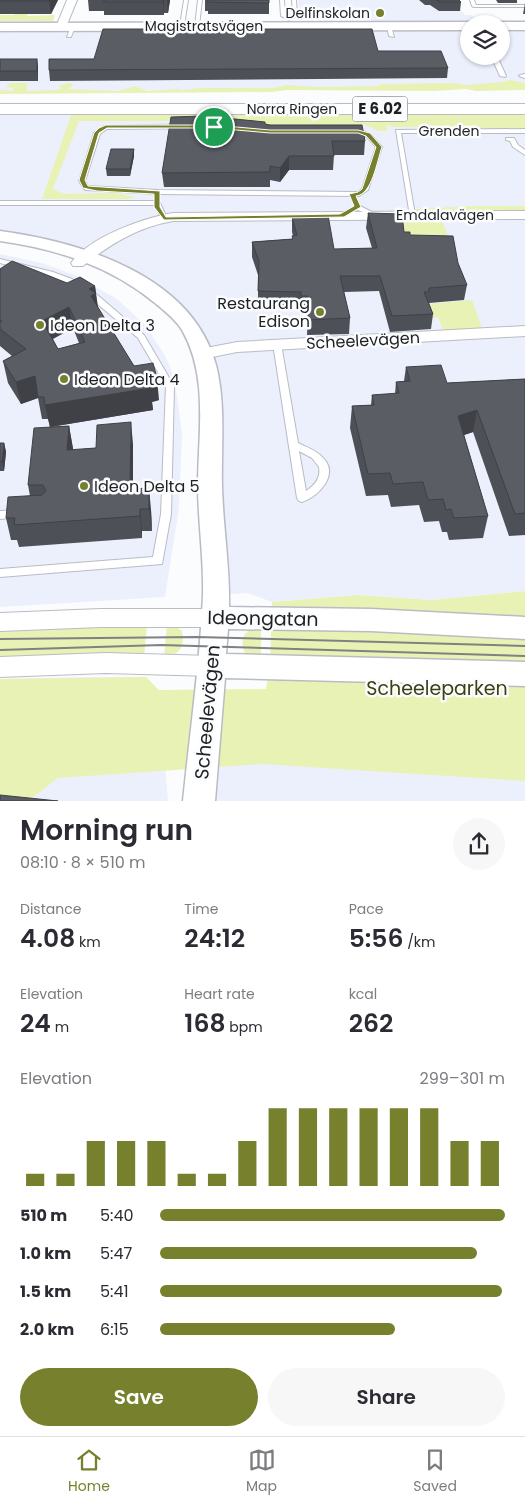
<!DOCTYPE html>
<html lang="en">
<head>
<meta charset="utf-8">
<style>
	:root { --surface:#fff; --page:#f7f7f7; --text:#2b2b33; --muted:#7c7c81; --line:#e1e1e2; --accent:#77802c }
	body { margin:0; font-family:Poppins,sans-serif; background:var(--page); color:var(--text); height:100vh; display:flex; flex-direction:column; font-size:19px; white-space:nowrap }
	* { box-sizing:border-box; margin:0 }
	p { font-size:16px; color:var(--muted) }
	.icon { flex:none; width:28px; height:28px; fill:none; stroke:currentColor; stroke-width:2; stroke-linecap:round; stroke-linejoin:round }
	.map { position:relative; height:801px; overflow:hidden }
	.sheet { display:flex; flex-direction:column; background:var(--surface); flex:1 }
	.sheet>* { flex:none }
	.buttons { position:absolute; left:460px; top:15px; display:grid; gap:10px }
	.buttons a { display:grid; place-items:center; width:50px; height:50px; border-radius:50%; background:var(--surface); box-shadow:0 1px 4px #0004; font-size:25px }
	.pin { position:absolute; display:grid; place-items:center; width:42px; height:42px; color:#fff; margin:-21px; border:2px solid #fff; border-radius:50%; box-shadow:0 1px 5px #0007 }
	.round { display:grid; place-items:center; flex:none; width:52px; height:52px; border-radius:26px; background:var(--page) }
	.headline { display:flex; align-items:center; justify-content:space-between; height:85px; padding:0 20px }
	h1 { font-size:28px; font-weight:600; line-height:38px }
	.stats { display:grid; grid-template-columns:repeat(3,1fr); gap:8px; height:85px; padding:5px 20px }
	.stats div { display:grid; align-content:center }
	.stats b { font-size:25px; font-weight:600 }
	.stats small { font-size:14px; font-weight:400 }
	.stats p { font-size:14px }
	.chart { height:140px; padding:10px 20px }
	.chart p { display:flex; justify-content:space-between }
	.chart svg { width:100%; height:90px; margin-top:5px; stroke:var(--accent); stroke-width:6 }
	.primary-button { display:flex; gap:10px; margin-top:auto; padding:10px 20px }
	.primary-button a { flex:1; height:58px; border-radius:30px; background:var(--accent); color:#fff; font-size:20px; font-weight:600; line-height:58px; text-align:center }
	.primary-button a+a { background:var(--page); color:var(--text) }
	ul { padding:0 20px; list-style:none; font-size:16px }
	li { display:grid; grid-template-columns:80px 60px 1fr; align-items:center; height:38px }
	li i { height:12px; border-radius:6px; background:var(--accent) }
	.tab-bar { display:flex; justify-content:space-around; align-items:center; height:70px; border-top:1px solid var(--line); background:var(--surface); font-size:14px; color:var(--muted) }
	.tab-bar a { display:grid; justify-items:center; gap:2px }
	.tab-bar .current { color:var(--accent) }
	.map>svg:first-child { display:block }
</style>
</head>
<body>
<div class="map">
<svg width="525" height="801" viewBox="0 0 525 801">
	<rect width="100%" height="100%" fill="#fbfcfd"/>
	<g fill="#ecf0fd">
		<path d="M298,0H451L465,15H472L479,21H306L299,19Z"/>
		<path d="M469,31V56H501V32H525V87L0,92V33Z"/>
		<path d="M0,109H525V591L431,600L358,595L272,602L248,593L216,595L212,430L191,329L115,268L0,236Z"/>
		<path d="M0,254L42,263L72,274L117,299L145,325L164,354L171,369L177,396L182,434L179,508L165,597L0,607Z"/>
		<path d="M84,677H146L165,765L168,801H0V679Z"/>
		<path d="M525,705V801H199L202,768Z"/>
	</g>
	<g fill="#e8f2b4">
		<path d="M18,8H30L27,16L55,15L53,21H0V15H14Z"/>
		<path d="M510,80L525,83V90L476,91L466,89L434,91L287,90L272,92L0,94V90L13,91L14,88L6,87L10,83H27V91L56,90L62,88L59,85L71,83L73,85L69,89L118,91L135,86L147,91L177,89L183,90L200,88H274L286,85L317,87L379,86L380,84L454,83L466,85L502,82Z"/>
		<path d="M416,114L525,115V128L393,127L387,125V131H379L365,125L288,127L202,121H79L53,189L63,194L115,193L137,197L128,199H42L71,115Z"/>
		<path d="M471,206H525V211L416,213L415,209Z"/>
		<path d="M382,221H442L454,250H408Z"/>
		<path d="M472,300L482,328L443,330L438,317L426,318L427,304Z"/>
		<path d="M525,591V781L262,764L58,778L28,801H0V679L146,677L159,690L266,689L270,667L272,602L358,595L431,600Z"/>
		<path d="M167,624L177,627L182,631C185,647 180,654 164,658Z"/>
		<path d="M147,625L144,657L0,662V628Z"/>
		<path d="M261,626V660L247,656C237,641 244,628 261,626Z"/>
	</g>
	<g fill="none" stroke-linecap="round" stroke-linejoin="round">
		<g stroke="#b9bcc5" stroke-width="2">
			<g id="service">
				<path d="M184,0H188L184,26L182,27L180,26Z"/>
				<path d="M198,0H202L199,26L197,27L195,26Z"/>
				<path d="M280,0H284L285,14L289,17L293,14L292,0H296L297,16L289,20L281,16Z"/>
				<path d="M470,0H474L476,5H525V7H474L472,6Z"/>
				<path d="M387,25L391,26L394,37L389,36Z"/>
				<path d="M71,26L75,27L71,37H67Z"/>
				<path d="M491,56H497L506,76L505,77L500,76Z"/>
				<path d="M525,74V78L519,76L520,75Z"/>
				<path d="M203,124L270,130L358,129L370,134L382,147L368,190L359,196L158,194L86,190L84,189L79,181L94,133L104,126ZM203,128L270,134L357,133L366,136L376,147L362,189L358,192L158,190L88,186L85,181L100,134L107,129Z"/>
				<path d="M525,129V133H401L415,215L412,217L410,216L396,130Z"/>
				<path d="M506,138H514L518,145L525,150V155L513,147L510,141L506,140Z"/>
				<path d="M0,201H157L160,203L167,218L164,220L162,219L155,205H0Z"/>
				<path d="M358,205L376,214L377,215L376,216H372L358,210L344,216H340L339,215Z"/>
				<path d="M0,259L53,272L72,279L94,292L144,335L174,386L171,514L162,564L0,577V569L153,557L161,514L166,386L138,338L88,296L66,283L47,276L0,263Z"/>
				<path d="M277,341L281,344L298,443C306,447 316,450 322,457C340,473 320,496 302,502L299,501L297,498L273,344ZM299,451L312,458L319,467C321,478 315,485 306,491Z"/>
				<path d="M17,510L21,511L22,514L21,517L0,519V511Z"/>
			</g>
		</g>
		<g stroke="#b9bcc5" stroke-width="2">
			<g id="minor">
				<path d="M67,0H77L66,27L64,29H58L56,27Z"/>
				<path d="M525,211V219L173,221C138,227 110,244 83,266H73L71,263C89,237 143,218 173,213Z"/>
				<path d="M525,326V336L237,352L202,359L196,358L194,354L196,350L237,342Z"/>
				<path d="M101,609H214L222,612L225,618L222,624L214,627H101L0,631V613Z"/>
				<path d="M106,653L212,656L220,659L223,666L220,673L212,676L106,673L0,677V657Z"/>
			</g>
		</g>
		<g stroke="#b9bcc5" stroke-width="3">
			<g id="tertiary">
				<path d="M469,22L473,24H469V30L0,31V23Z"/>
				<path d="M501,22H525V30H501V24H497Z"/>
				<path d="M0,231C81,242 192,275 216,365C226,404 221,446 222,486C223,527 230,567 229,607L371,609L525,617V639L371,631L228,629L226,654L525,662V686L225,678L215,801H183C190,732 200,663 203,595C204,558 198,522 198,485C198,434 209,377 182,330C176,320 165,311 155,303C110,266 57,249 0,241Z"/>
			</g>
		</g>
		<g stroke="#b9bcc5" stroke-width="2">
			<rect id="primary" x="0" y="104" width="525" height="10"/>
		</g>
		<use href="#service" fill="#fff" fill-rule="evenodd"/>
		<use href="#minor" fill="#fff" fill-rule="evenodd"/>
		<use href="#tertiary" fill="#fff" fill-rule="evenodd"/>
		<use href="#primary" fill="#fff" fill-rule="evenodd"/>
		<g stroke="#808183" stroke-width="2">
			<path d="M0,639L197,637L525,646"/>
			<path d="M0,650L161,645L525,656"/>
		</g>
	</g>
	<g fill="#4d5056" fill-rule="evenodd">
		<path d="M0,0H58L51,14H0Z"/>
		<path d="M88,0H170L168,13H164V15H104V11H89Z"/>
		<path d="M205,0H269V14H208V11H205Z"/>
		<path d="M419,0H459L461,2L460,11H439L430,5H425Z"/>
		<path d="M496,0H517V3H498Z"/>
		<path d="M525,1V14H523L525,3Z"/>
		<path d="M378,51L448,68L447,78L50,81L49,70L94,59Z"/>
		<path d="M0,59H37L38,69V81H0Z"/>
		<path d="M265,124L365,141L364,155H334L333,170H289L280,182L270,180V187H164L162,173Z"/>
		<path d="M134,149V156L130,176H107L106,169Z"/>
		<path d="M368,213L410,235L458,263L467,285L464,300L429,303L433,314L431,329L390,332L379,291L344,292L350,318L349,334L307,335L308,312L300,311V308L258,307V275L252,257V242L292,239L293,236L292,232V217L334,249L372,248L366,228Z"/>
		<path d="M0,269L67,283L95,286L97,306L134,366L159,400L152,402L153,410L50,427L69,426L73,450L133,444V489L151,510L152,531H142V538L19,547L17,540H11L6,518L30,496L28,485L50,427L48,419H42L38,398L21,404L8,383L3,361L12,356L0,346ZM73,328L79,343L58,349L53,339Z"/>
		<path d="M406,367L447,383L525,379V535L509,536L473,432L464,435L488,516L483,538L449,540L447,532H442L439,521L424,522L419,505L391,507L388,495L366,496L350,428L352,406L371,405L372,395L395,394L396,382L404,381Z"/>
		<path d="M0,443H4L6,452L4,471H0Z"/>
	</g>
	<g fill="#3f4146">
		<path d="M50,0H58L51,14L49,1Z"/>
		<path d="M164,0V15L163,2Z"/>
		<path d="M167,0H170L168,13Z"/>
		<path d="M37,59L38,69V81L37,71Z"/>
		<path d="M134,149V156L130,176V169Z"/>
		<path d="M289,156V170L280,182V168Z"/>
		<path d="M95,286L98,307L94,317L89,289Z"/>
		<path d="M69,307L73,328L46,342L42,321Z"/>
		<path d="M35,376L38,398L21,404L16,382Z"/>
		<path d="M157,378L159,400L152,402L153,410L50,427L45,405Z"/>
		<path d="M477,410L473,432L455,438L458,416Z"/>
		<path d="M131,422L133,444V511L130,489Z"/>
		<path d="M69,426L73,448L71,472L67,450Z"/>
		<path d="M4,443L6,452L4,471L2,462Z"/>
		<path d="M149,488L151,510L152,531L149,509Z"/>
		<path d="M140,509L142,531V538L140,516Z"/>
	</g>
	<g fill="#5a5d64" stroke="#3f4146" fill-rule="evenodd">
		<path d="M0,0H50L49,1H0Z"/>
		<path d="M105,0H163V2H103Z"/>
		<path d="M208,0H269V3L207,2Z"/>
		<path d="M437,0H459L461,2H440Z"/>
		<path d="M103,29H372L378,51H441L448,68L49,70V59H94Z"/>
		<rect x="0" y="59" width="37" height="12"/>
		<path d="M204,116L265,122V124L269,125H362L365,141H332L334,156H289L280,168L270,166V172L162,173L171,117Z"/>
		<path d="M111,149H134L130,169H106Z"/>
		<path d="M368,213L402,214L404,232H410V235L453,236L458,263L467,285L429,288V292H424L433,314L392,316L380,276H340L350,318L308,320V296H301V292L258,291L259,261L252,242L293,239L292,236L297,235L292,217L309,215H328L334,249L377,248Z"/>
		<path d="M12,261L67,283L80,277L95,286L89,289L96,293L91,296L134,366L153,363L157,378L149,380L151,388L45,405L44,397H38L35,376L16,382L3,361L26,349L0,329V322L2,321L0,320V269ZM69,307L85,342L58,349L42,321Z"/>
		<path d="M441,365L447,383L525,379V513L515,514L477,410L458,416L488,516L454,518L451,509L446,510L443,499L428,500L423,482L393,484L390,473L368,474L352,406L374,405L372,395L399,393L396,382L410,381L406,367Z"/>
		<path d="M131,422L130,489L149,488V509H140V516L14,525L15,518H6L8,497L42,495L46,491L43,485H28L34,428L69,426L67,450L96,448L97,425Z"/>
		<path d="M0,443H4L2,462H0Z"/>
		<path d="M0,795L58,801H0Z"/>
	</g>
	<path fill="#77802c" stroke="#fff" fill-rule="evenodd" d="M106,125H214L270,130H358L370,133L382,147C377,161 372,195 356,196L361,207L344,217L164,220L154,207V194L97,191L83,188L79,180L94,133L99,128ZM107,128H214L270,133H358L366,136L376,147L362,189L358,192L349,194L354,206L340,214L166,217L160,207V191L88,186L85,180L99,133Z"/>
	<g fill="#77802c" stroke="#fbfcfd" stroke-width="2">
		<circle cx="380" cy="13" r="5"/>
		<circle cx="320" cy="312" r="5"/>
		<circle cx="40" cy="325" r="5"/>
		<circle cx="64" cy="379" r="5"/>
		<circle cx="84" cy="486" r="5"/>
	</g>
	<g text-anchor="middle" stroke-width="5" stroke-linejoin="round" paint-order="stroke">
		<g font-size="14" fill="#1f2023" stroke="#fbfcfd" text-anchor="end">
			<text x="370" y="18">Delfinskolan</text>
		</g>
		<g font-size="14" fill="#1f2023" stroke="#fbfcfd">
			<text x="204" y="31">Magistratsvägen</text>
			<text x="292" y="114">Norra Ringen</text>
			<text x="449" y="136">Grenden</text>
			<text x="445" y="220">Emdalavägen</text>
		</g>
		<rect fill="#fbfcfd" stroke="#616264" stroke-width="1" x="352.5" y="96.5" width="55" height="25" rx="4"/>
		<g font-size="15" font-weight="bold" fill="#1f2023">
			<text x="380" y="114">E 6.02</text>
		</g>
		<g font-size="16" fill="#1f2023" stroke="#fbfcfd" text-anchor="start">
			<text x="310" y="309" text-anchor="end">Restaurang<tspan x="310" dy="18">Edison</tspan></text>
			<text x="50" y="331">Ideon Delta 3</text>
			<text x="74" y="385">Ideon Delta 4</text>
			<text x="94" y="492">Ideon Delta 5</text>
		</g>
		<g font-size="16" fill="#1f2023" stroke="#fbfcfd">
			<text transform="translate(363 340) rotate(-3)" y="6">Scheelevägen</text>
		</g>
		<g font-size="19" fill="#1f2023" stroke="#fbfcfd">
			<text transform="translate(263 618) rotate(1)" y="7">Ideongatan</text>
			<text transform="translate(207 712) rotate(-85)" y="7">Scheelevägen</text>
		</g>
		<g font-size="19" fill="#3a4011" stroke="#fbfcfd">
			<text x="437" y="695">Scheeleparken</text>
		</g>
	</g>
</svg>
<div class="buttons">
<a><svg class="icon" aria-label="layers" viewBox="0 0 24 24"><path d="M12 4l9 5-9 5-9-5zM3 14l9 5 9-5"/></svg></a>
</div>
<div class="pin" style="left:214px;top:127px;background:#1e9e55"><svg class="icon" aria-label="arrive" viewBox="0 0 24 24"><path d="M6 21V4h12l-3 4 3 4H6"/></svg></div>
</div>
<section class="sheet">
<div class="headline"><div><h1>Morning run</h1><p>08:10 · 8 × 510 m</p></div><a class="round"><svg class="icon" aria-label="share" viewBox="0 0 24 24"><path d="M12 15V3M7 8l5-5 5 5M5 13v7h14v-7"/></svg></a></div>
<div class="stats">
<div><p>Distance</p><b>4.08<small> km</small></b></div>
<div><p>Time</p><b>24:12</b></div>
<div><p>Pace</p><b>5:56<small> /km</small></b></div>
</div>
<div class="stats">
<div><p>Elevation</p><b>24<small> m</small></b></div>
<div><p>Heart rate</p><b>168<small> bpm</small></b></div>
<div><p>kcal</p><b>262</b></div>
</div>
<div class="chart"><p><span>Elevation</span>299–301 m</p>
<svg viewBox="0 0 160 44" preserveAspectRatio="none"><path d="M5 44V38M15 44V38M25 44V22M35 44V22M45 44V22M55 44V38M65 44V38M75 44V22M85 44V6M95 44V6M105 44V6M115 44V6M125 44V6M135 44V6M145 44V22M155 44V22"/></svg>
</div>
<ul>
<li><b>510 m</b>5:40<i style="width:100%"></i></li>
<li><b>1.0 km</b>5:47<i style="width:92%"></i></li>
<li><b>1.5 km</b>5:41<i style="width:99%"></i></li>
<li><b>2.0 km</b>6:15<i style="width:68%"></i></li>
</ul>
<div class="primary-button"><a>Save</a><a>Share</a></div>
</section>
<nav class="tab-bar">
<a class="current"><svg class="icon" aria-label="home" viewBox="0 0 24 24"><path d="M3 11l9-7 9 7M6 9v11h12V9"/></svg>Home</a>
<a><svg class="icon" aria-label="map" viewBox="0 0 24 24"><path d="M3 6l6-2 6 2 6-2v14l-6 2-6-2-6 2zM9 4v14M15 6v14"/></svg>Map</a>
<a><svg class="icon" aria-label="saved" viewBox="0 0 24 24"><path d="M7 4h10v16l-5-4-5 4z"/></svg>Saved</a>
</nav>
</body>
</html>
